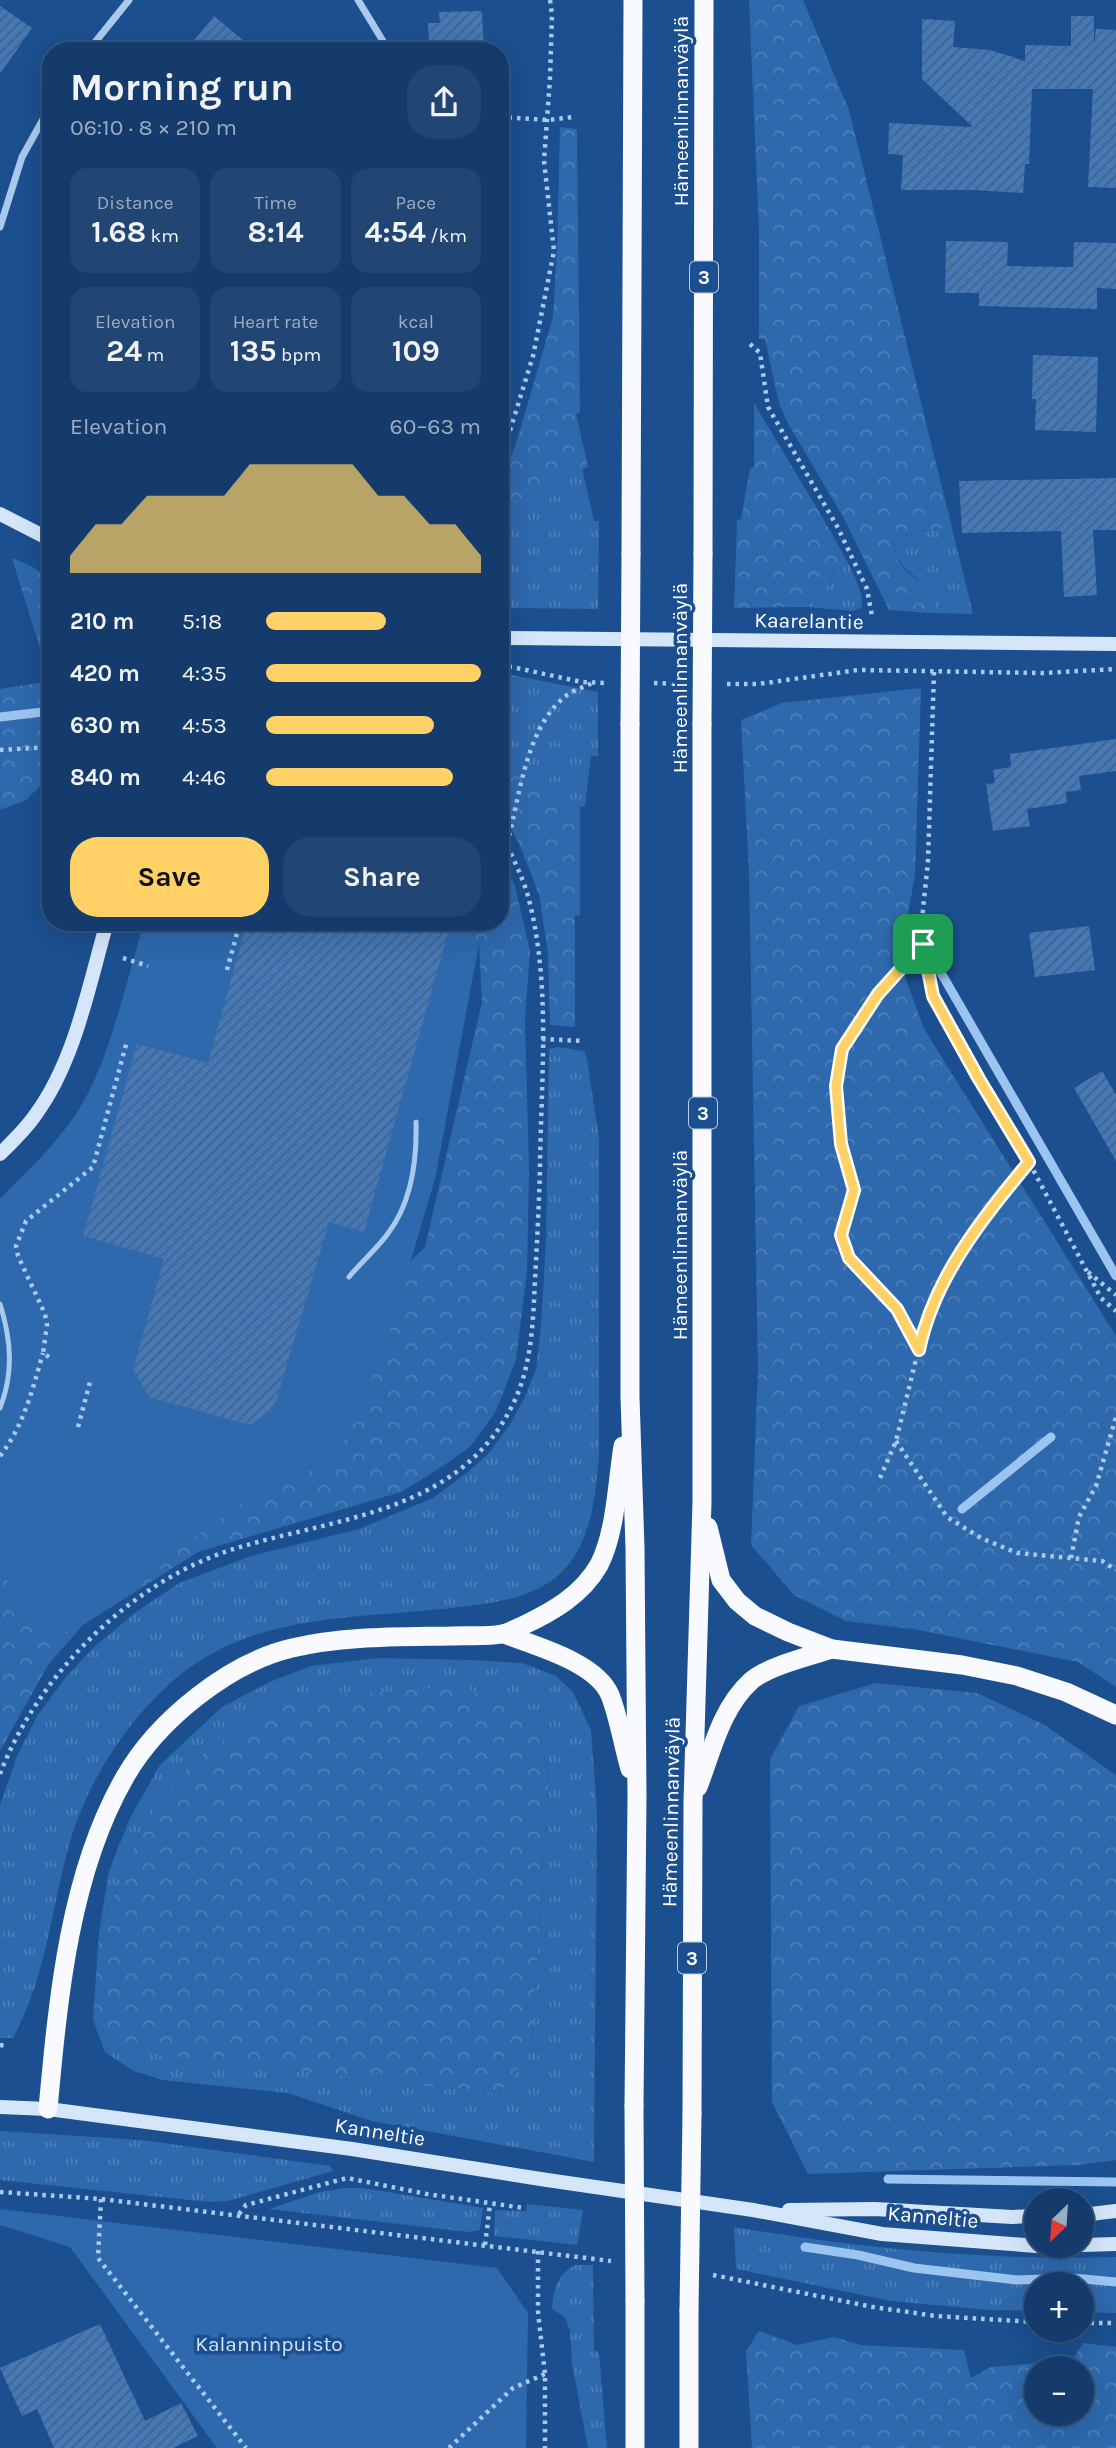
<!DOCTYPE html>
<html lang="en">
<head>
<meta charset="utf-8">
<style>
	:root { --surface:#143b6b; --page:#214673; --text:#f1f3f6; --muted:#9dadc1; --line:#33557e; --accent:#ffd166 }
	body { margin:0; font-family:Karla,sans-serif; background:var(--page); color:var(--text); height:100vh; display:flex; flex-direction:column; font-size:26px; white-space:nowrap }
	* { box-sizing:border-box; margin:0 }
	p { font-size:23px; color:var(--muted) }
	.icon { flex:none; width:38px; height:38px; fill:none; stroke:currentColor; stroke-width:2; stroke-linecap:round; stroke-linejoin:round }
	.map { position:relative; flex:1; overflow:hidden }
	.details { position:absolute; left:42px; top:42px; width:467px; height:889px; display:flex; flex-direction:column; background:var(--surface); border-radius:28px; box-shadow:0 7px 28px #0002,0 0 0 2px var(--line) }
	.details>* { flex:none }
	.needle { width:46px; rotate:205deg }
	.buttons { position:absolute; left:1024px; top:2188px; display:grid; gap:14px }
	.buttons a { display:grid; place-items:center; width:70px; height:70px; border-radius:50%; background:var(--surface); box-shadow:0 7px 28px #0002,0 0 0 2px var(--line); font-size:35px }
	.pin { position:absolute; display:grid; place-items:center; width:60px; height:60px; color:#fff; margin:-30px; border-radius:14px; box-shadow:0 4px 10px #0006 }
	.round { display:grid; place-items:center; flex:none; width:74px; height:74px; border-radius:28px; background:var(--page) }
	.overview { display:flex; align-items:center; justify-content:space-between; height:119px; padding:0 28px }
	h1 { font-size:38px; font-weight:700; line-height:52px }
	.stats { display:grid; grid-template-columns:repeat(3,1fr); gap:10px; height:119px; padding:7px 28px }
	.stats div { display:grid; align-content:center; border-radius:18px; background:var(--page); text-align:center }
	.stats b { font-size:30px; font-weight:700 }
	.stats small { font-size:19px; font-weight:400 }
	.stats p { font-size:19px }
	.chart { height:196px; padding:14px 28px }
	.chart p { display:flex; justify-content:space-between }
	.chart svg { width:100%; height:126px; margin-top:7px; fill:var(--accent); opacity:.7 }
	.action { display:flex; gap:14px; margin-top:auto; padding:14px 28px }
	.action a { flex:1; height:80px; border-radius:28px; background:var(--accent); color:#111; font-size:28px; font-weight:700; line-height:80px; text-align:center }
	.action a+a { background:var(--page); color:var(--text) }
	ul { padding:0 28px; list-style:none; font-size:23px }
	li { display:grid; grid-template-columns:112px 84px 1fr; align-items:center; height:52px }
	li i { height:18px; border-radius:9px; background:var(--accent) }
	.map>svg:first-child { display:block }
</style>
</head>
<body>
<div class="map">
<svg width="1116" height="2448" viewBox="0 0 1116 2448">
	<defs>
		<pattern id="grass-tufts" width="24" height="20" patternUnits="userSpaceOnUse" patternTransform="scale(1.75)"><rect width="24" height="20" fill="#2e69ad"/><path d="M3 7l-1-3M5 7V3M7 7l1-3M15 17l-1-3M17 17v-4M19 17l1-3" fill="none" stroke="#4d80b9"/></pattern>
		<pattern id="forest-crowns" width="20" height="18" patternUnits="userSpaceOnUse" patternTransform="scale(1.75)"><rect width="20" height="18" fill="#2e69ad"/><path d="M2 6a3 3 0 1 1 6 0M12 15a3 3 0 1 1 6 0" fill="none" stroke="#4d80b9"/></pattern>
		<pattern id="building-hatch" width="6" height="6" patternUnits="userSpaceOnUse" patternTransform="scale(1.75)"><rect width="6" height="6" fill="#4478b7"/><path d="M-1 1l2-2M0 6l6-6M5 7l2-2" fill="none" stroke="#486282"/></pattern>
	</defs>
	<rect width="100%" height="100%" fill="#1b4f8f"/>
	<g fill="url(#grass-tufts)">
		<path d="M582,468L594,521H599L598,609L501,608V508Z"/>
		<path d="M952,528L973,614L930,613L934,603C928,595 922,584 914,576C907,569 900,565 896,556C885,531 938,529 952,528Z"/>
		<path d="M834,537C841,552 868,593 861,608L853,611L807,607C834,583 840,573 834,537Z"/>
		<path d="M501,673L598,692V756H591L585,807L580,806L530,779L501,753Z"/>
		<path d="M558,1047L584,1051L587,1059L599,1139V1457C595,1498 591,1550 555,1578C528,1599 493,1603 460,1607C356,1620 247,1610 165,1688C120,1731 86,1786 69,1845C51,1910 46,1978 13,2038H0V1805L17,1756L37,1716L67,1676L94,1647L136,1612L179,1583L251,1556L359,1529L433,1498L468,1472L488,1454L509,1426L524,1399L536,1369L541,1326L546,1240L549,1049Z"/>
		<path d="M378,1658L471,1660L522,1663L556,1676L573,1692L591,1730L597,1810L594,2162L372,2121L288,2093L162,2080L132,2070L105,2052L93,2020L113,2044L498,2094L531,2054L549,1778L537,1725L144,1824L99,1932L109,1871L130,1818L160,1765L222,1707L272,1681L311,1666Z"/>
		<path d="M0,2131L141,2140L330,2166L333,2171L228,2201L209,2202L0,2180Z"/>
		<path d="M345,2188H363L483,2208L480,2230L468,2232L269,2209L320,2192Z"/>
		<path d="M527,2204L583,2210L577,2245L494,2236L495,2210L526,2211Z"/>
		<path d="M734,2227C861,2248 987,2261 1116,2257V2313L1082,2312V2284H1036V2311L989,2310L891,2301L736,2269Z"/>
		<path d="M575,2265H593L594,2350L599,2353L607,2448H588L572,2364L570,2331L565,2317L552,2309C553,2289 557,2275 575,2265Z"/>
	</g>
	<g fill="url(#forest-crowns)" fill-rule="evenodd">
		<path d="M749,0H803L849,110L952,528C932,529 874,532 902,566C916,582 923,580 934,603L930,613L889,610L843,517L786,420L779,403L765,339H759V230Z"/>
		<path d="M560,127L576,129L577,131L580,412L576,414L588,467L501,508V485L518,437L553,317L557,249Z"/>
		<path d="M754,403L834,537L838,563L826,590L807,607L734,608L737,520L741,519L750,469L754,467Z"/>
		<path d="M12,558L31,566L51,579V775L26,800L0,810V689L50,681Z"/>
		<path d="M921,688L915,874L900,963L924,1029L1116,1336V1687L1078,1662L913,1629L846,1621L794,1595L751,1545L758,1370L749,872L741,720L782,703Z"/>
		<path d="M501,753L530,779L580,806V915L575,916V1027L550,1025L548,953L539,894L519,844L501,808Z"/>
		<path d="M501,855L515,886L530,951L525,1019L529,1171L527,1271L516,1360L496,1411L470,1447L437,1470L401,1492L198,1552L83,1625L48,1665L0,1751V1562L372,1298L425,1247L482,1002L479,944L465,922H500Z"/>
		<path d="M876,1683L977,1693L1043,1724L1116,1775V2160L1078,2165L808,2174L772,2102L770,1759L799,1706Z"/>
		<path d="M464,1686L537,1726L549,1778L531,2054L498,2094L164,2056L113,2044L93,2020L99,1932L144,1824L193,1761L280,1700Z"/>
		<path d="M759,2331L797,2345L834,2337L861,2345L964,2350L971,2378L991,2367L1073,2360L1083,2343L1116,2347V2448H752L746,2351ZM1036,2368H1082V2413H1036Z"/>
	</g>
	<g fill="#2e69ad">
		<path d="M144,922H465L479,944L435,1179L384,1351L336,1458L244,1502L52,1641L0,1571V1199C29,1169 60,1141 81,1106C111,1055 127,979 144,922Z"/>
		<path d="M0,2209L497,2268L528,2313L526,2448H217L70,2247L0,2225Z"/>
	</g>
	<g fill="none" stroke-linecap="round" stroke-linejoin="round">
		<g stroke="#9cc4f0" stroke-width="9">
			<path d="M0,717L51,711"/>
			<path d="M929,952L1116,1276"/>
			<path d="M962,1509L1051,1437"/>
			<path d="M888,2179L1116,2182"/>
			<path d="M805,2247L858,2255L914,2268L1017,2280L1073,2278L1116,2282"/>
		</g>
	</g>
	<g fill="url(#building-hatch)">
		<path d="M0,6L32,28L0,74Z"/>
		<path d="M482,11L484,51H441L440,47H429L428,23H440L439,12Z"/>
		<path d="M214,16L256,51H185Z"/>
		<path d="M1071,16H1094V45L1096,29L1116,30V188L1088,187L1093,89H1032L1029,164H1025L1023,193L973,190H901L903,155L888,154L889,123L973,127L922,79V19L955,21L953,47L990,50L1025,61V45L1071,46Z"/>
		<path d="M946,241L1008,242L1007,266L1073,267L1074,242L1116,243V289L1097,288V309L979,306V293H945Z"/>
		<path d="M1033,355L1098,357L1096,432L1035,430L1036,399H1032Z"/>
		<path d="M1116,478V530H1093L1097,595L1064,597L1061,531L962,533L959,481Z"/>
		<path d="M1116,739V771L1079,776L1081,790L1066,792L1067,803L1027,809L1030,826L993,831L986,784L995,783L993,770L1011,767L1010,754Z"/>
		<path d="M247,922H451L364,1232L329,1222L274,1409L250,1425L149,1397L133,1370L164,1259L83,1236L137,1044L208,1063Z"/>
		<path d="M1089,926L1095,970L1035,977L1029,933Z"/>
		<path d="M1102,1071L1116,1095V1161L1074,1088Z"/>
		<path d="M100,2324L145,2421L181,2403L198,2436L173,2448H54L37,2409L22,2416L0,2368Z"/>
	</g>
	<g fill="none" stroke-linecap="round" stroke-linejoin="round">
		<g stroke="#a9c9ee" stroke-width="4.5" stroke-dasharray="3.5 5" stroke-linecap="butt">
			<path d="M500,117L548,120L573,117"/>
			<path d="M750,344L760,353L768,407L838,528L867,589L872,616"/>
			<path d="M500,463L533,356L554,251L544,161L550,78L552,15L550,0"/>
			<path d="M500,666L512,667L582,682L606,683"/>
			<path d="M934,672L928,861L921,929L933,996L979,1079L1029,1162L1101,1298L1116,1311"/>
			<path d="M654,683L680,684"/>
			<path d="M727,684H758L858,670L1043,673L1116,669"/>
			<path d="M0,750L51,747"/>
			<path d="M50,801H51"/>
			<path d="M507,844C520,797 525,727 567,695C574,690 584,687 592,683"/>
			<path d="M123,958L148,966"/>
			<path d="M227,970L240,922"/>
			<path d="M542,1039L583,1041"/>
			<path d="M1088,1272L1116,1295"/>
			<path d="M919,1350L897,1309L849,1258L841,1235L854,1190L840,1144L836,1086L842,1049L878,994L923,944"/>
			<path d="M49,1357L43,1353L47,1325L45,1314L18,1256L16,1246L26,1221L93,1167L127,1041"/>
			<path d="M78,1427L90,1382"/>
			<path d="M896,1441L947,1517L981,1538L1017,1553L1102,1561L1116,1570"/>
			<path d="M0,1456C24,1425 32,1391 43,1353"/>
			<path d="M880,1478L896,1441L921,1339L940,1288L974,1230L1029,1162"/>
			<path d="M1071,1558L1079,1517L1096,1486L1116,1417"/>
			<path d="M0,1774C38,1674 133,1579 237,1548C338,1517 461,1513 514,1402C532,1364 533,1321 535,1280C537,1242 539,1205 540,1168C541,1079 551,986 529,900C523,876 510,853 500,830"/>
			<path d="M0,2045L7,2046"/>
			<path d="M0,2192L101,2199L611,2261"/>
			<path d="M101,2199L98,2258L246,2448"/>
			<path d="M239,2214L246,2205L347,2178L427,2194L524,2208"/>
			<path d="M485,2245L490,2204"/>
			<path d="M538,2251V2312L545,2374V2448"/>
			<path d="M713,2275L873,2307L936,2316L1036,2322"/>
			<path d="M1082,2323H1116"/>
			<path d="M449,2448L513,2388L545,2374"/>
		</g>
		<g stroke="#a9c9ee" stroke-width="5">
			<path d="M349,1277C361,1262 379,1247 389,1232C412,1201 417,1160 416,1122"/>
			<path d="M0,1304C11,1339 14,1373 0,1408"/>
		</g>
		<g stroke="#a9c9ee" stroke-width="7">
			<path d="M358,0L389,51"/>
			<path d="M88,51L129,0"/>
			<path d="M0,227L22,157L51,105"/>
		</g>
		<g stroke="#d6e6fa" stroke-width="14">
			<path d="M0,514L51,540"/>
			<path d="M500,638L1116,644"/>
			<path d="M0,1154C13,1141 26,1129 36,1114C75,1061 89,985 107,922"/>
			<path d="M0,2107L48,2109L352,2149L547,2180L753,2210L882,2234L1037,2246L1070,2245"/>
			<path d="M789,2210L875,2209L1012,2217L1036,2216"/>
			<path d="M1082,2215L1116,2211"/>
			<path d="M1082,2245L1116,2244"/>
		</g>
		<g stroke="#f8faff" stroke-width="19">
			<path d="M631,554L633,0"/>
			<path d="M703,554L704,0"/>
			<path d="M630,724V1397L635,1548L637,1797L634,2106"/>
			<path d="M708,1527L721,1580L737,1601L755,1616L788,1632L832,1649L962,1665L1017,1676L1066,1692L1116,1715"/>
			<path d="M504,1634C535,1646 596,1662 610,1695C619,1718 623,1745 630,1769"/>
			<path d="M698,1787C712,1751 721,1708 751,1681C768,1666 810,1656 832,1649"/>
			<path d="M48,2109C58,2000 69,1874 125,1777C157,1721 228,1663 292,1648C343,1636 397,1637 450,1636C467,1635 486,1637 502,1634C509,1633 516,1628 522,1626C552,1612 582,1595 599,1565C616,1532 617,1483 623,1446"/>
			<path d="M692,2114L693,1801L702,1502V724"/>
			<path d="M635,2448V2301"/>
			<path d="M689,2448V2310"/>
		</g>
		<g stroke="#f8faff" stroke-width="19">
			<path d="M630,724L631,554"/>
			<path d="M702,724L703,554"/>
			<path d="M634,2106L635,2301"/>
			<path d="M689,2310L692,2114"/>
		</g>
	</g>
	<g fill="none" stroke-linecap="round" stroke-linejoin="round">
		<g stroke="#fff" stroke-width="14">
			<path id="route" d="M923,944L933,996L979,1079L1029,1162C983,1218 934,1277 919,1350L897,1309L849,1258L841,1235L854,1190L841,1144L836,1086L842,1049L878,994Z"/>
		</g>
		<use href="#route" stroke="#ffd166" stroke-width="9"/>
	</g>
	<g text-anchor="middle" stroke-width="7" stroke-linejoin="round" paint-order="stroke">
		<g fill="#1b4f8f" stroke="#bbcadd" stroke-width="2">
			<rect x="690" y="261.5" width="28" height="31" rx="5"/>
			<rect x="689" y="1097.5" width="28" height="31" rx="5"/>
			<rect x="678" y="1942.5" width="28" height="31" rx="5"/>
		</g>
		<g font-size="19" font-weight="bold" fill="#fff">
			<text x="704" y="284">3</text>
			<text x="703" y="1120">3</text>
			<text x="692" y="1965">3</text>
		</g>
		<g font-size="21" fill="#fff" stroke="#1b4f8f">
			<text transform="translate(681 111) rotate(-90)" y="7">Hämeenlinnanväylä</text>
			<text transform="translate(809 621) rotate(1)" y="7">Kaarelantie</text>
			<text transform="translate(680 678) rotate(-90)" y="7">Hämeenlinnanväylä</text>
			<text transform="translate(680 1245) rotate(-90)" y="7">Hämeenlinnanväylä</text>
			<text transform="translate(671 1812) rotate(-89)" y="7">Hämeenlinnanväylä</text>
			<text transform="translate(380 2132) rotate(9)" y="7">Kanneltie</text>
			<text transform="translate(933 2217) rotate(5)" y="7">Kanneltie</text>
		</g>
		<g font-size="21" fill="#cfe3fa" stroke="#1b4f8f">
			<text x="269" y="2351">Kalanninpuisto</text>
		</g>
	</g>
</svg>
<div class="buttons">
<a><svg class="needle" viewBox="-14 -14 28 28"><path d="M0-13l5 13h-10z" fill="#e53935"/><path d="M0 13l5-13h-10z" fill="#9dadc1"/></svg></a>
<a>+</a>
<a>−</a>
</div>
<div class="pin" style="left:923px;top:944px;background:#1e9e55"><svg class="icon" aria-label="arrive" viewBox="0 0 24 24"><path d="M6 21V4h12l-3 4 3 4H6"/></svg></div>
<section class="details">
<div class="overview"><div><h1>Morning run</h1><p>06:10 · 8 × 210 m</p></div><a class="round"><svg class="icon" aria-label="share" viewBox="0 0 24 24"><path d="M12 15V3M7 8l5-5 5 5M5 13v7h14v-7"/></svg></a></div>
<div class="stats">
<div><p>Distance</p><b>1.68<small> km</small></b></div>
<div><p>Time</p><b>8:14</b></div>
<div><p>Pace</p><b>4:54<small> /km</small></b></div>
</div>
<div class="stats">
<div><p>Elevation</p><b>24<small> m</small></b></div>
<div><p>Heart rate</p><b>135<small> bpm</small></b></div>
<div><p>kcal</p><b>109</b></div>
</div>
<div class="chart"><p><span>Elevation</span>60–63 m</p>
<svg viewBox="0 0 160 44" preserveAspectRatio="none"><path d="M0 44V38L10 27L20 27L30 17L40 17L50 17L60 17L70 6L80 6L90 6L100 6L110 6L120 17L130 17L140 27L150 27L160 38V44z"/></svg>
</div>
<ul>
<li><b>210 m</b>5:18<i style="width:56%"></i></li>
<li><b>420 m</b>4:35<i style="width:100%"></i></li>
<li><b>630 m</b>4:53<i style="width:78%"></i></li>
<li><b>840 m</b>4:46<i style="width:87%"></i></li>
</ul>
<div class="action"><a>Save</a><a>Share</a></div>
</section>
</div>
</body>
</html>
